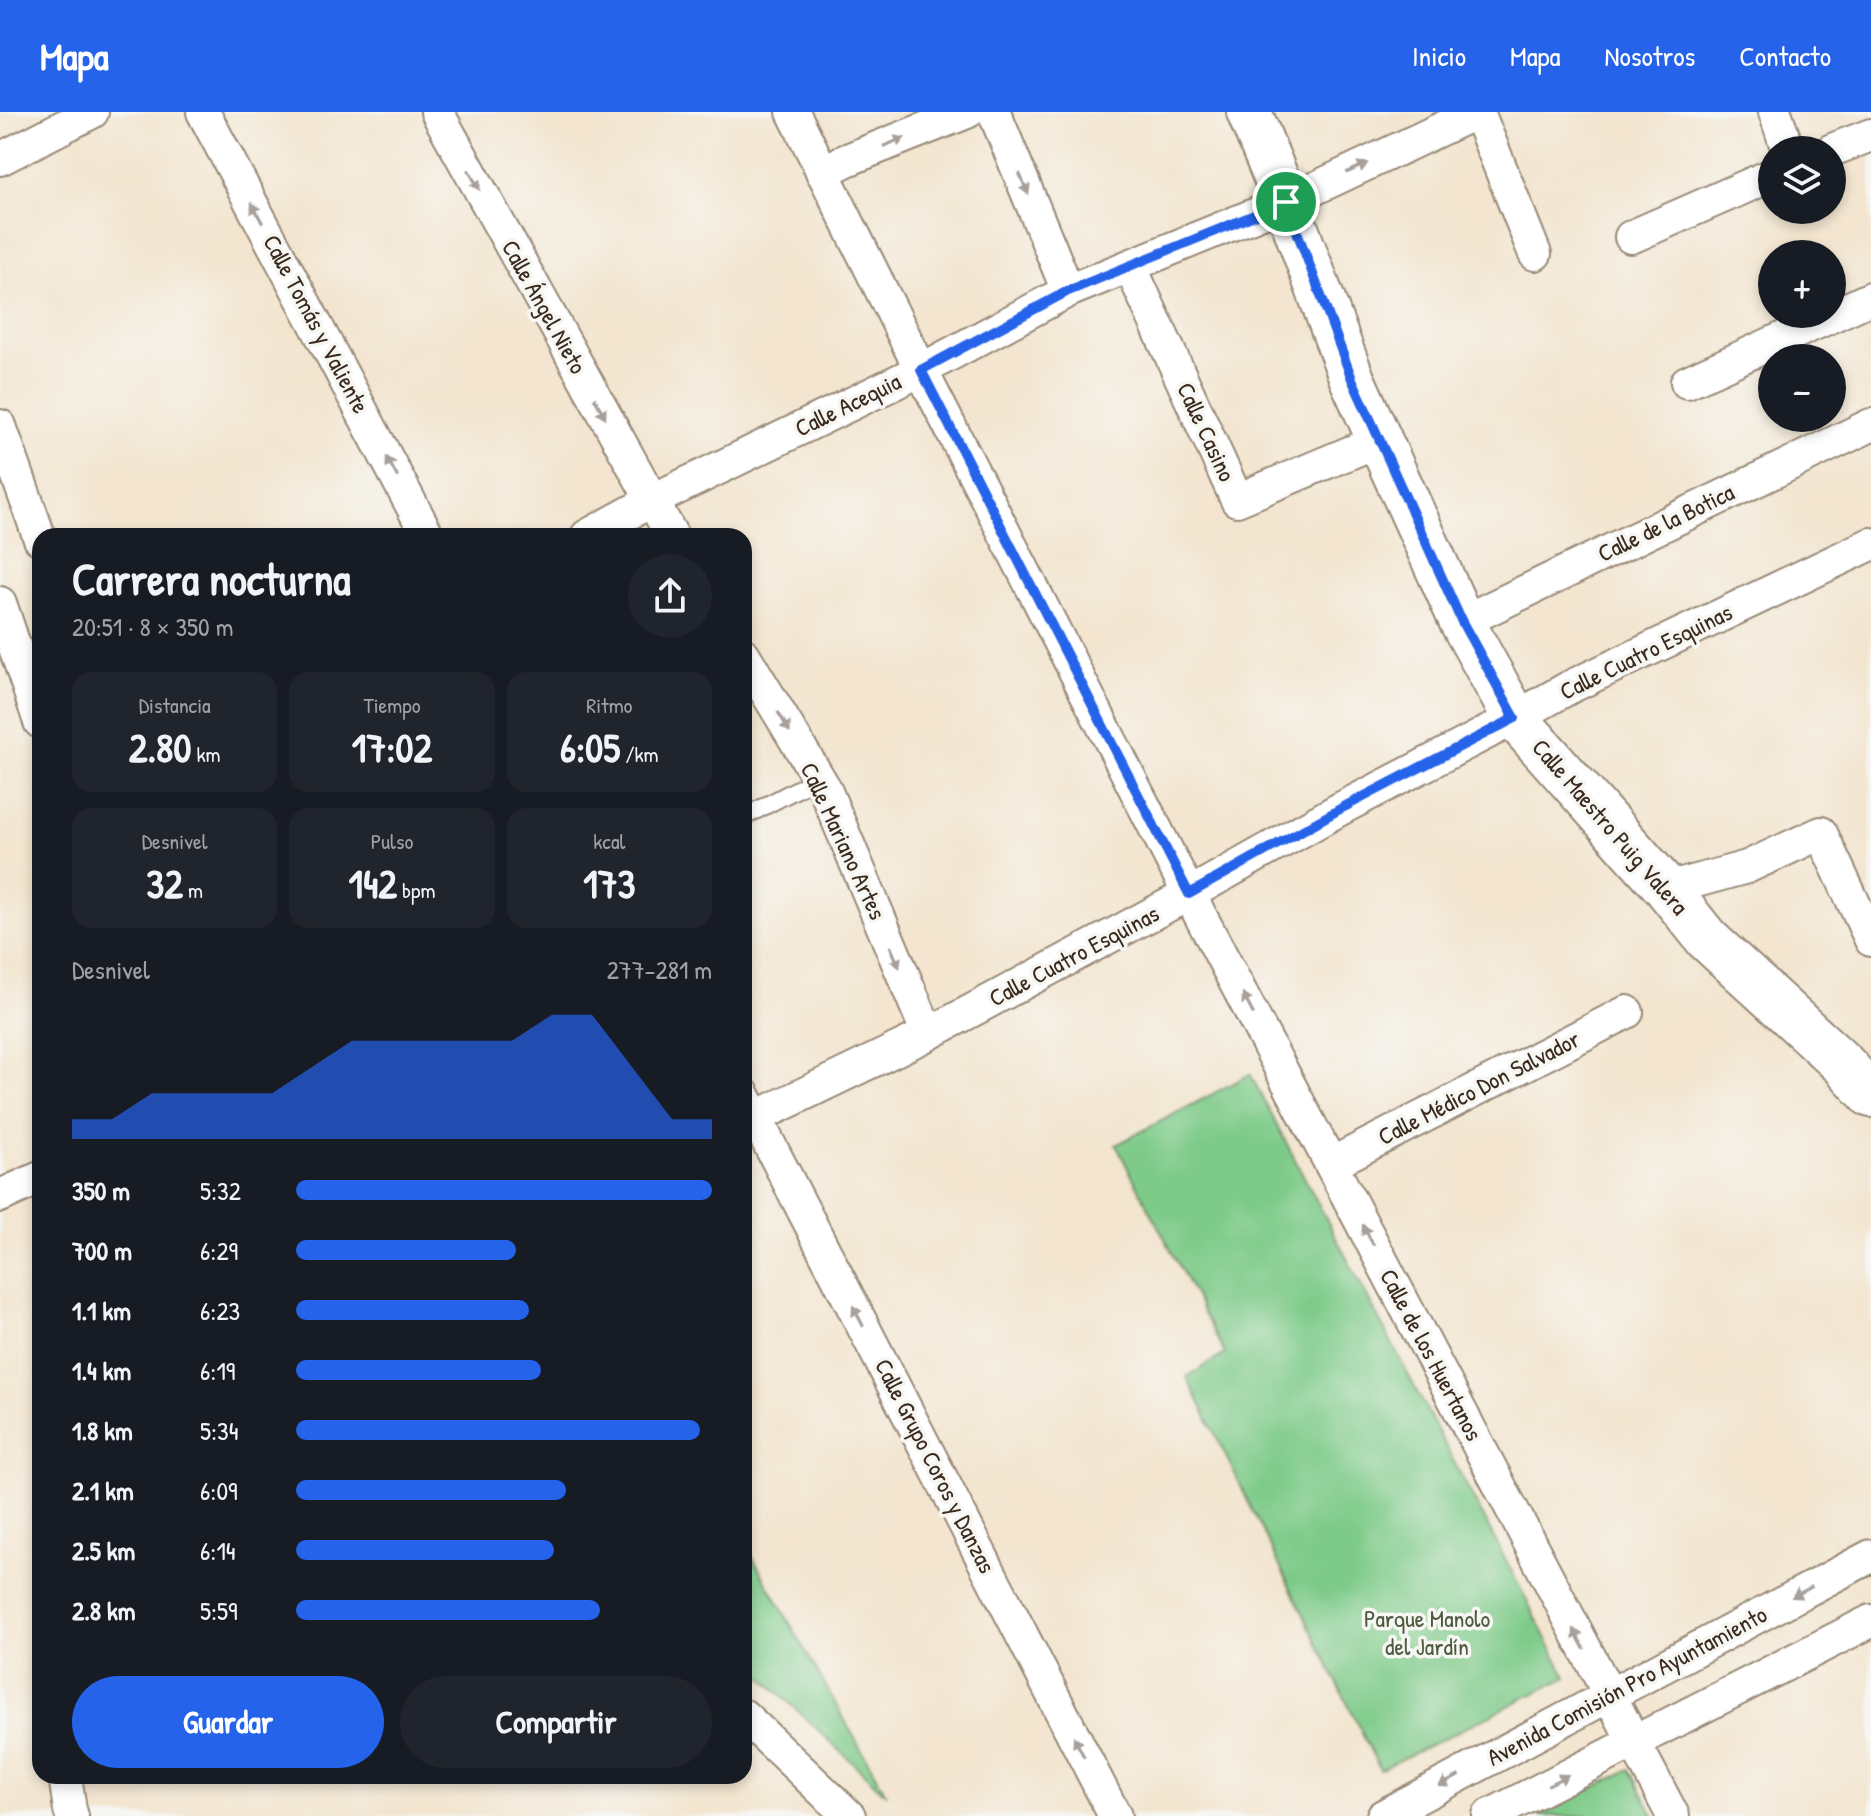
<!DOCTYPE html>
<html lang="es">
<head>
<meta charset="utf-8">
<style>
	:root { --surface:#171b24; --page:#20242c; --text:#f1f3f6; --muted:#9ea1a6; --accent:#2563eb }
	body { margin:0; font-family:"Patrick Hand",sans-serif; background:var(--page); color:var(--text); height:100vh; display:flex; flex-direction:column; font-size:30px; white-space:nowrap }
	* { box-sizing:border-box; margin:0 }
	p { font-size:26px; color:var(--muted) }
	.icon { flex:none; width:44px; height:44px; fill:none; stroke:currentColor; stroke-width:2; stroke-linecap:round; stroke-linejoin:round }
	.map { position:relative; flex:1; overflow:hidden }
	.panel { position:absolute; left:32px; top:416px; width:720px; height:1256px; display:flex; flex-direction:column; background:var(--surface); border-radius:24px; box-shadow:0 4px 12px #0003 }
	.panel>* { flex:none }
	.tools { position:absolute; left:1758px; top:24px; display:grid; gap:16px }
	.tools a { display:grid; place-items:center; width:88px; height:88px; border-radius:50%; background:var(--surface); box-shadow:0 4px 12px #0003; font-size:40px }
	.pin { position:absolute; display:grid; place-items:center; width:68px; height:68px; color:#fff; margin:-34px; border:4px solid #fff; border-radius:50%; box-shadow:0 2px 8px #0007 }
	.round { display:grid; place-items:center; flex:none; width:84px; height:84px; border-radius:42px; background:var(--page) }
	.headline { display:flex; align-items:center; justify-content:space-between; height:136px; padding:0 40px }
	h1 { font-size:44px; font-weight:700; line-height:60px }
	.metrics { display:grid; grid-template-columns:repeat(3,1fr); gap:12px; height:136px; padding:8px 40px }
	.metrics div { display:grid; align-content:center; border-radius:20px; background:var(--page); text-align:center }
	.metrics b { font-size:40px; font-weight:700 }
	.metrics small { font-size:22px; font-weight:400 }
	.metrics p { font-size:22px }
	.chart { height:224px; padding:16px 40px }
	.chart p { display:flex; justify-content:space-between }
	.chart svg { width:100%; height:144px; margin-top:8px; fill:var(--accent); opacity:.7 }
	.action { display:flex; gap:16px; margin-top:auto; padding:16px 40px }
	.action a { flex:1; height:92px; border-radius:48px; background:var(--accent); color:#fff; font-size:32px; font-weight:700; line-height:92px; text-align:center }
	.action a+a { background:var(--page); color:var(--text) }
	ul { padding:0 40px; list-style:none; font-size:26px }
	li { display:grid; grid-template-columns:128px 96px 1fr; align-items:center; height:60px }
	li i { height:20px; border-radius:10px; background:var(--accent) }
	header { display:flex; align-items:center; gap:48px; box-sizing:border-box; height:112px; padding:0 40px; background:var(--accent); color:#fff }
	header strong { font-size:38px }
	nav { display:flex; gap:44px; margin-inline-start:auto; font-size:28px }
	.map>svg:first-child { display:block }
</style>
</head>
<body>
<header>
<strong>Mapa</strong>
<nav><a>Inicio</a><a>Mapa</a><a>Nosotros</a><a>Contacto</a></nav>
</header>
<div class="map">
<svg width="1871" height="1704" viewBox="0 0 1871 1704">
	<rect width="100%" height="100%" fill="#f6f6f2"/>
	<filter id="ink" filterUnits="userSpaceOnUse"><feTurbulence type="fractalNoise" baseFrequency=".0125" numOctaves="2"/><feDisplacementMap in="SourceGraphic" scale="16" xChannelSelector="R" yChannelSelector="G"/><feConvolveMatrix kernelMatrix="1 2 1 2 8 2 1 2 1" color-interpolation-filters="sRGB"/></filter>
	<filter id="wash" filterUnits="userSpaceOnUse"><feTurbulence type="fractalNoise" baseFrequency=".006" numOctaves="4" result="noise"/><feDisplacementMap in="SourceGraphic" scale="32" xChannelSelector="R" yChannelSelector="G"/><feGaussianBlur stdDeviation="1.8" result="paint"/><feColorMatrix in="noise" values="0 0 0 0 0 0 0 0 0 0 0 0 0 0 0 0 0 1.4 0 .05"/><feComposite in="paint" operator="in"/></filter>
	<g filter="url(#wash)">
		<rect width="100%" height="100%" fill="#f3e5cf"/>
		<g fill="#7ecb89" stroke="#5c7a54" stroke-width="2">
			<path d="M1250,962L1567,1565L1380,1658L1187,1265L1225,1242L1116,1033Z"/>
			<path d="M744,1430L887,1683L744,1548Z"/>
			<path d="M1630,1657L1654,1704H1538Z"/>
		</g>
	</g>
	<g filter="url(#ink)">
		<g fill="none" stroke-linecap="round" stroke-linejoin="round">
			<g stroke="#978876" stroke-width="20">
				<path id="lane" d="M744,705L818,666"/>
			</g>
			<g stroke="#978876" stroke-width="36">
				<g id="street">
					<path d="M203,0L428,424"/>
					<path d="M437,0L672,424"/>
					<path d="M793,0L921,258L1189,782L1673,1704"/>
					<path d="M994,0L1068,179"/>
					<path d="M1478,0L1535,142"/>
					<path d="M1775,0L1788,38"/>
					<path d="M1832,38L1871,23"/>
					<path d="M0,47L92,0"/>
					<path d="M822,60L847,48L967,0"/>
					<path d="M1631,125L1772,63"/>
					<path d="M1130,154L1237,388L1380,328"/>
					<path d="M1687,270L1871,186"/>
					<path d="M0,314L40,427"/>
					<path d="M587,424L651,389L921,258L1068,179L1286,90L1477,0"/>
					<path d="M0,491L40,610"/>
					<path d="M1462,510L1871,313"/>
					<path d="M744,543L824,675L928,922"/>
					<path d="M1667,777L1747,755L1821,721L1871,828"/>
					<path d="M744,983L1115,1704"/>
					<path d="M744,1011L928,922L1189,782L1340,697L1515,606L1570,575L1871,432"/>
					<path d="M1331,1052L1627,900"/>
					<path d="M0,1084L40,1066"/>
					<path d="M744,1604L849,1704"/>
					<path d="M65,1664L70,1698L72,1704"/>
					<path d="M1383,1704L1871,1444"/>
					<path d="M1489,1704L1871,1509"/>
				</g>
			</g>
			<g stroke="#978876" stroke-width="48">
				<path id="primary" d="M1249,0L1286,90L1352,267L1462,510L1515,606L1667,777L1707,827L1844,953L1871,983"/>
			</g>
			<use href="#lane" stroke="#fff" stroke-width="16"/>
			<use href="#street" stroke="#fff" stroke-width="32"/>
			<use href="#primary" stroke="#fff" stroke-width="44"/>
		</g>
		<defs><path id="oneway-solid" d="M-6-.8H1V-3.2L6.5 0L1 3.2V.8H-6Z" transform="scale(2)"/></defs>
		<g fill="#a79f9a">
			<use href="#oneway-solid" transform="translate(894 30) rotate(-22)"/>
			<use href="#oneway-solid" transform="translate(1357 56) rotate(-25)"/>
			<use href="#oneway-solid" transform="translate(474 68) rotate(61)"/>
			<use href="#oneway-solid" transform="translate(1024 72) rotate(67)"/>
			<use href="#oneway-solid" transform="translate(257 101) rotate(-118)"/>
			<use href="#oneway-solid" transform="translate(600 296) rotate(61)"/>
			<use href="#oneway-solid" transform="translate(392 355) rotate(-118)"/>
			<use href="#oneway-solid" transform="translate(784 610) rotate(59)"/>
			<use href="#oneway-solid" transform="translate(895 845) rotate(67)"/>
			<use href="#oneway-solid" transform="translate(1248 892) rotate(-118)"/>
			<use href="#oneway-solid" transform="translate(1368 1123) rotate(-118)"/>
			<use href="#oneway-solid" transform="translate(858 1204) rotate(-117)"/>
			<use href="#oneway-solid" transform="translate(1802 1480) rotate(152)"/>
			<use href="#oneway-solid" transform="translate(1579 1527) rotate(-118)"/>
			<use href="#oneway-solid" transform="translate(1079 1635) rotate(-117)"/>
			<use href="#oneway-solid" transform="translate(1558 1668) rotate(-27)"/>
			<use href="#oneway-solid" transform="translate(1449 1669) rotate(152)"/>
		</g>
	</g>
	<g fill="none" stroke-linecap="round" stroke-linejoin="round" filter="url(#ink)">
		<g stroke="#fff" stroke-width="16">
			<path id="route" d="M1286,90L1352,267L1462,510L1515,606L1340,697L1189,782L921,258L1068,179Z"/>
		</g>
		<use href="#route" stroke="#2563eb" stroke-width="10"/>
	</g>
	<g text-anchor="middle" stroke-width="7" stroke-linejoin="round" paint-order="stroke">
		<g font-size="24" fill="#3b2a1e" stroke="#f6f6f2">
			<text transform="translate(544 195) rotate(61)" y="8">Calle Ángel Nieto</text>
			<text transform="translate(316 212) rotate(62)" y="8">Calle Tomás y Valiente</text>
			<text transform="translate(848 293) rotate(-26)" y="8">Calle Acequia</text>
			<text transform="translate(1206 320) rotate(65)" y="8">Calle Casino</text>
			<text transform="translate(1666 411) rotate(-26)" y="8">Calle de la Botica</text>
			<text transform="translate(1646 540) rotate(-26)" y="8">Calle Cuatro Esquinas</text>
			<text transform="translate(1610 715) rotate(49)" y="8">Calle Maestro Puig Valera</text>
			<text transform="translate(843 729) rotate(65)" y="8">Calle Mariano Artes</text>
			<text transform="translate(1074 844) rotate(-28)" y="8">Calle Cuatro Esquinas</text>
			<text transform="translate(1479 976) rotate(-27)" y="8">Calle Médico Don Salvador</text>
			<text transform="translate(1431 1243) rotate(62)" y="8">Calle de los Huertanos</text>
			<text transform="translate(935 1354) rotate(63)" y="8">Calle Grupo Coros y Danzas</text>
			<text transform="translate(1627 1574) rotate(-28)" y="8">Avenida Comisión Pro Ayuntamiento</text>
		</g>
		<g font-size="24" fill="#4f5a3e" stroke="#f6f6f2">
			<text x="1427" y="1515">Parque Manolo<tspan x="1427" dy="28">del Jardín</tspan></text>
		</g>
	</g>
</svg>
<div class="tools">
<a><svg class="icon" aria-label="layers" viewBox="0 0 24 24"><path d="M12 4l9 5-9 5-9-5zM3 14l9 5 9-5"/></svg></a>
<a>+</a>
<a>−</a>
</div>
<div class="pin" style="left:1286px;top:90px;background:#1e9e55"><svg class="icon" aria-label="arrive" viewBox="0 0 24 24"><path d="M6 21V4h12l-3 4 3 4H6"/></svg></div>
<section class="panel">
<div class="headline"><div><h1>Carrera nocturna</h1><p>20:51 · 8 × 350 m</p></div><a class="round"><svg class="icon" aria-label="share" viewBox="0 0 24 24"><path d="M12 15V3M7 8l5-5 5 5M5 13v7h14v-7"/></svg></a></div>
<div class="metrics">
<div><p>Distancia</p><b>2.80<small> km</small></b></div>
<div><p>Tiempo</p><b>17:02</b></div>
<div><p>Ritmo</p><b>6:05<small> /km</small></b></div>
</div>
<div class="metrics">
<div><p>Desnivel</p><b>32<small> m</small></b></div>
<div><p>Pulso</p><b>142<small> bpm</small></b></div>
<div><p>kcal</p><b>173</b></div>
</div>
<div class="chart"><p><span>Desnivel</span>277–281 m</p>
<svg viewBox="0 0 160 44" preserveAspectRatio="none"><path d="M0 44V38L10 38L20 30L30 30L40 30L50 30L60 22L70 14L80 14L90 14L100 14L110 14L120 6L130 6L140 22L150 38L160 38V44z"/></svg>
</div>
<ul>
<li><b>350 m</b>5:32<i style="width:100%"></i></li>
<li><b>700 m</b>6:29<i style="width:53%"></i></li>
<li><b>1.1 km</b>6:23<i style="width:56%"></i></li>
<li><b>1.4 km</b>6:19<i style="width:59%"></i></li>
<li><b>1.8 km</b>5:34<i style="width:97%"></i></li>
<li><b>2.1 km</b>6:09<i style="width:65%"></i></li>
<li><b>2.5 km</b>6:14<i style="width:62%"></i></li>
<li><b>2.8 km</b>5:59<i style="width:73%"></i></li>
</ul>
<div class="action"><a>Guardar</a><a>Compartir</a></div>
</section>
</div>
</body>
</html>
